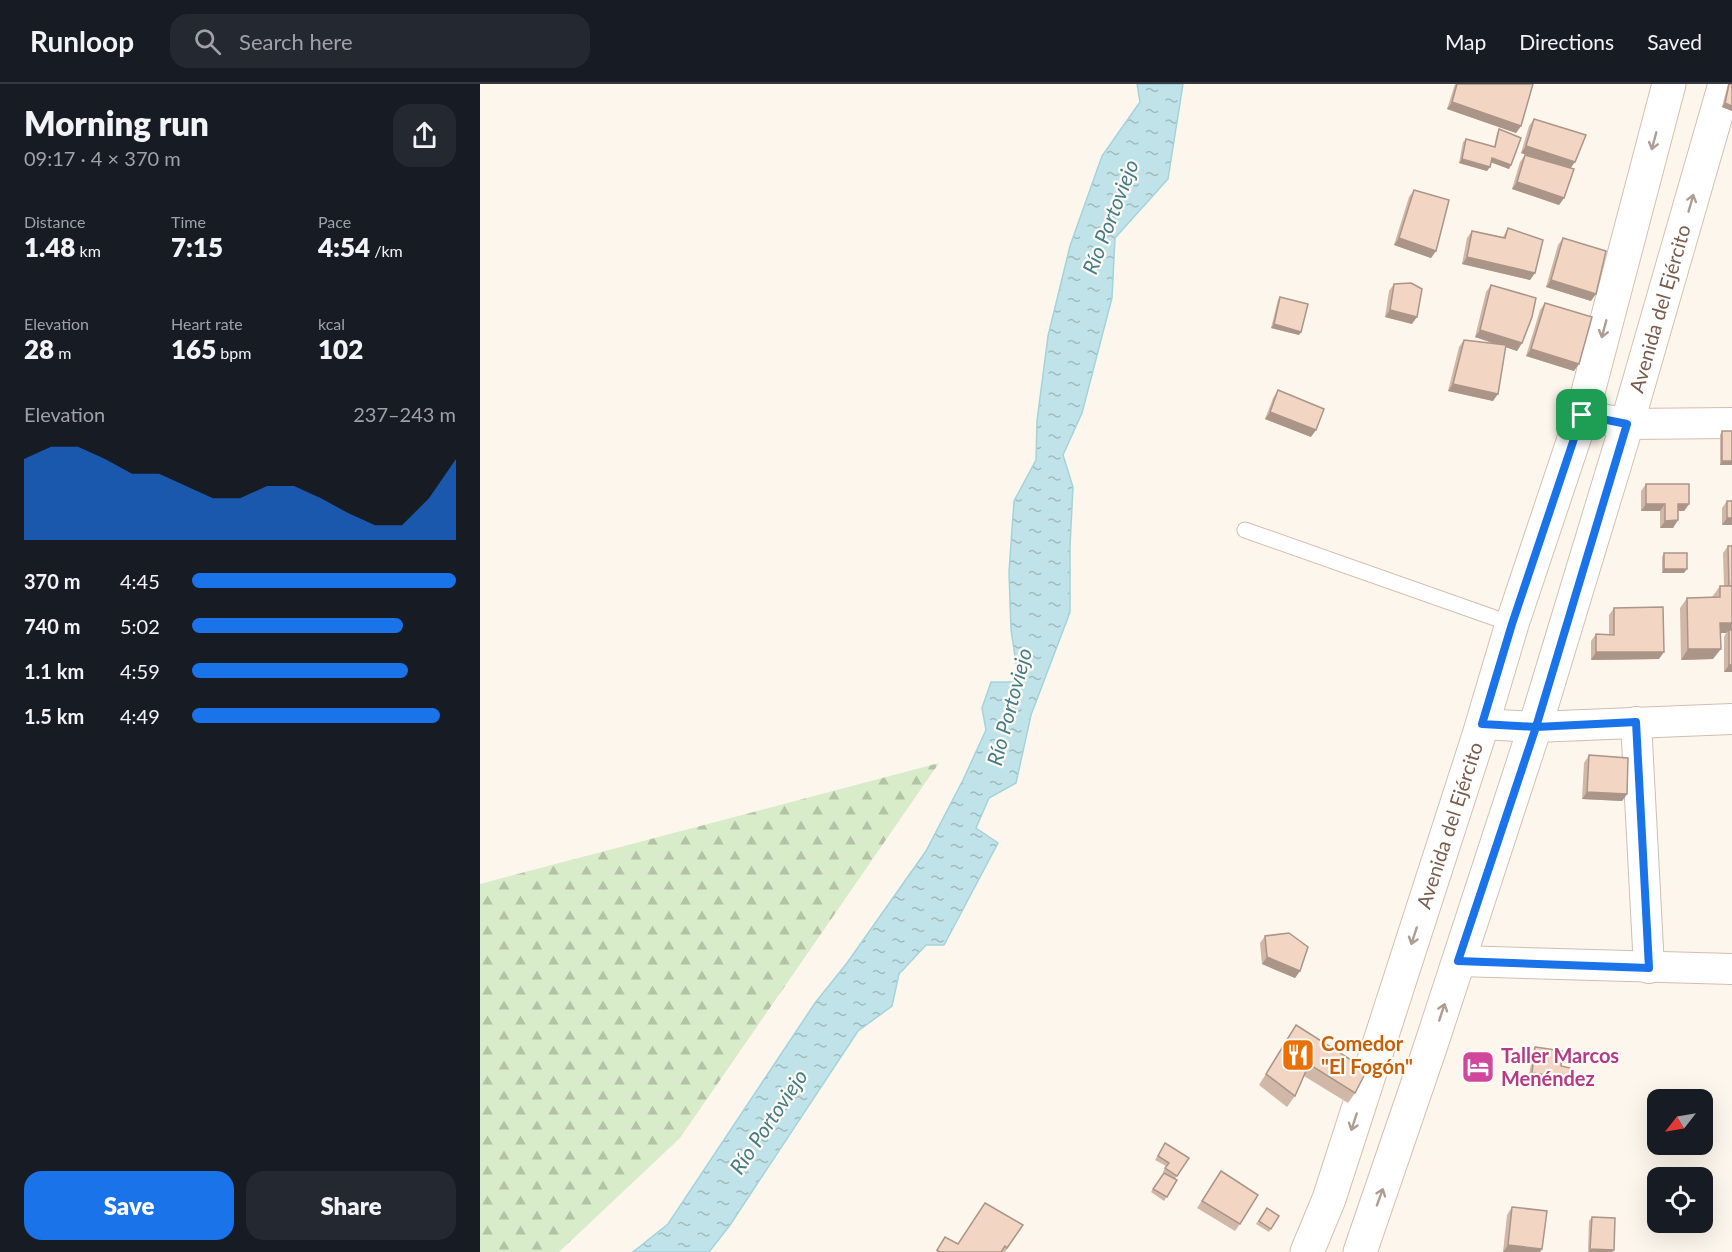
<!DOCTYPE html>
<html lang="en">
<head>
<meta charset="utf-8">
<style>
	:root { --surface:#171b24; --page:#242831; --text:#f1f3f6; --muted:#9ea1a6; --line:#363941; --accent:#1a73e8 }
	body { margin:0; font-family:Lato,sans-serif; background:var(--page); color:var(--text); height:100vh; display:flex; flex-direction:column; font-size:22px; white-space:nowrap }
	* { box-sizing:border-box; margin:0 }
	p { font-size:20px; color:var(--muted) }
	.icon { flex:none; width:33px; height:33px; fill:none; stroke:currentColor; stroke-width:2; stroke-linecap:round; stroke-linejoin:round }
	.map { position:relative; flex:1; overflow:hidden }
	.sheet { display:flex; flex-direction:column; background:var(--surface); width:480px }
	.sheet>* { flex:none }
	.needle { width:39px; rotate:239deg }
	.tools { position:absolute; left:1167px; top:1005px; display:grid; gap:12px }
	.tools a { display:grid; place-items:center; width:66px; height:66px; border-radius:12px; background:var(--surface); box-shadow:0 6px 24px #0002; font-size:30px }
	.pin { position:absolute; display:grid; place-items:center; width:51px; height:51px; color:#fff; margin:-26px; border-radius:12px; box-shadow:0 3px 9px #0006 }
	.round { display:grid; place-items:center; flex:none; width:63px; height:63px; border-radius:18px; background:var(--page) }
	.headline { display:flex; align-items:center; justify-content:space-between; height:102px; padding:0 24px }
	h1 { font-size:33px; font-weight:800; line-height:45px }
	.figures { display:grid; grid-template-columns:repeat(3,1fr); gap:9px; height:102px; padding:6px 24px }
	.figures div { display:grid; align-content:center }
	.figures b { font-size:26px; font-weight:800 }
	.figures small { font-size:16px; font-weight:400 }
	.figures p { font-size:16px }
	.chart { height:168px; padding:12px 24px }
	.chart p { display:flex; justify-content:space-between }
	.chart svg { width:100%; height:108px; margin-top:6px; fill:var(--accent); opacity:.7 }
	.cta { display:flex; gap:12px; margin-top:auto; padding:12px 24px }
	.cta a { flex:1; height:69px; border-radius:18px; background:var(--accent); color:#fff; font-size:24px; font-weight:800; line-height:69px; text-align:center }
	.cta a+a { background:var(--page); color:var(--text) }
	ul { padding:0 24px; list-style:none; font-size:20px }
	li { display:grid; grid-template-columns:96px 72px 1fr; align-items:center; height:45px }
	li i { height:15px; border-radius:8px; background:var(--accent) }
	header { display:flex; align-items:center; gap:36px; box-sizing:border-box; height:84px; padding:0 30px; background:var(--surface); border-bottom:2px solid var(--line) }
	header strong { font-size:28px }
	nav { display:flex; gap:33px; margin-inline-start:auto; font-size:21px }
	.search { width:420px; height:54px; background:var(--page); display:flex; align-items:center; gap:15px; box-sizing:border-box; padding:0 21px; border-radius:18px; color:var(--muted); font-size:22px }
	main { display:flex; flex:1; min-height:0 }
	.map>svg:first-child { display:block }
</style>
</head>
<body>
<header>
<strong>Runloop</strong>
<div class="search"><svg class="icon" aria-label="search" viewBox="0 0 24 24"><circle cx="10" cy="10" r="6"/><path d="M15 15l6 6"/></svg>Search here</div>
<nav><a>Map</a><a>Directions</a><a>Saved</a></nav>
</header>
<main>
<section class="sheet">
<div class="headline"><div><h1>Morning run</h1><p>09:17 · 4 × 370 m</p></div><a class="round"><svg class="icon" aria-label="share" viewBox="0 0 24 24"><path d="M12 15V3M7 8l5-5 5 5M5 13v7h14v-7"/></svg></a></div>
<div class="figures">
<div><p>Distance</p><b>1.48<small> km</small></b></div>
<div><p>Time</p><b>7:15</b></div>
<div><p>Pace</p><b>4:54<small> /km</small></b></div>
</div>
<div class="figures">
<div><p>Elevation</p><b>28<small> m</small></b></div>
<div><p>Heart rate</p><b>165<small> bpm</small></b></div>
<div><p>kcal</p><b>102</b></div>
</div>
<div class="chart"><p><span>Elevation</span>237–243 m</p>
<svg viewBox="0 0 160 44" preserveAspectRatio="none"><path d="M0 44V11L10 6L20 6L30 11L40 17L50 17L60 22L70 27L80 27L90 22L100 22L110 27L120 33L130 38L140 38L150 27L160 11V44z"/></svg>
</div>
<ul>
<li><b>370 m</b>4:45<i style="width:100%"></i></li>
<li><b>740 m</b>5:02<i style="width:80%"></i></li>
<li><b>1.1 km</b>4:59<i style="width:82%"></i></li>
<li><b>1.5 km</b>4:49<i style="width:94%"></i></li>
</ul>
<div class="cta"><a>Save</a><a>Share</a></div>
</section>
<div class="map">
<svg width="1252" height="1168" viewBox="0 0 1252 1168">
	<defs>
		<pattern id="forest-firs" width="22" height="20" patternUnits="userSpaceOnUse" patternTransform="scale(1.5)"><rect width="22" height="20" fill="#d8ecc9"/><path d="M5 1l3.5 6h-7zM16 11l3.5 6h-7z" fill="#b4c2a5"/></pattern>
		<pattern id="water-ripples" width="26" height="14" patternUnits="userSpaceOnUse" patternTransform="scale(1.5)"><rect width="26" height="14" fill="#bfe3e8"/><path d="M2 4q2-2 4 0t4 0M15 11q2-2 4 0t4 0" fill="none" stroke="#a0bbbe"/></pattern>
	</defs>
	<rect width="100%" height="100%" fill="#fdf6ec"/>
	<path fill="url(#forest-firs)" d="M459,679L200,1054L79,1168H0V800Z"/>
	<path fill="url(#water-ripples)" stroke="#a5d3da" stroke-width="1.5" d="M657,0H703L688,95L635,154L632,214L602,329L583,371L593,403L590,462V528L551,631L536,699L509,714L496,744L518,759L464,861H446L419,890L412,922L378,947L250,1141L229,1168H153L188,1140L335,919L367,879L446,767L483,696L506,646L502,624L511,598H539L531,546L529,488L534,417L556,376L557,337L568,252L590,162L622,72L660,18Z"/>
	<g fill="none" stroke-linecap="round" stroke-linejoin="round">
		<g stroke="#d1beb0" stroke-width="17">
			<path id="service" d="M765,446L1032,540"/>
		</g>
		<g stroke="#d1beb0" stroke-width="32">
			<g id="minor">
				<path d="M1102,331L1147,340L1252,339"/>
				<path d="M1156,638L1169,884"/>
				<path d="M1002,640L1055,643L1252,635"/>
				<path d="M978,877L1252,885"/>
			</g>
		</g>
		<g stroke="#d6c0b0" stroke-width="35">
			<g id="secondary">
				<path id="s1" d="M827,1168L849,1115L999,651L1032,540L1102,331L1189,0"/>
				<path id="s2" d="M880,1168L951,961L1055,643L1147,340L1245,0"/>
			</g>
		</g>
		<use href="#service" stroke="#fff" stroke-width="15"/>
		<use href="#minor" stroke="#fff" stroke-width="30"/>
		<use href="#secondary" stroke="#fff" stroke-width="33"/>
	</g>
	<g fill="#d1b7a8">
		<path d="M975,0H1053L1041,42L1036,49L967,25Z"/>
		<path d="M1248,0H1252V27L1242,23Z"/>
		<path d="M1054,35L1091,84L1084,114L1079,121L1032,105L1040,78L1045,71L1070,78L1041,69L1049,42Z"/>
		<path d="M1019,45L1031,81L1029,85L1011,78L1007,87L979,79L983,58L986,55L1014,63L1017,49Z"/>
		<path d="M934,106L956,167L951,174L914,161L929,113Z"/>
		<path d="M1028,144L1055,189L1050,196L982,180L987,154L992,147L1023,153Z"/>
		<path d="M1083,154L1111,217L1066,203L1078,161Z"/>
		<path d="M914,200L932,240L905,233L909,207Z"/>
		<path d="M1011,201L1042,259L1037,267L1026,263L1013,317L968,307L979,263L984,256L1015,260L995,253L1006,208Z"/>
		<path d="M800,213L821,248L819,251L791,244L798,216Z"/>
		<path d="M1065,219L1094,287L1046,272L1060,226Z"/>
		<path d="M798,306L831,353L785,335L793,314Z"/>
		<path d="M1242,347L1252,381H1240V351Z"/>
		<path d="M1166,400L1209,420L1204,427H1198V436L1193,444H1180V427H1161V407Z"/>
		<path d="M1247,417H1252V441H1242V424Z"/>
		<path d="M1248,462L1252,588H1244V553L1246,549H1240L1233,575L1201,576L1200,524L1207,514L1232,513L1240,502H1244L1243,469Z"/>
		<path d="M1184,469L1204,489H1182V473Z"/>
		<path d="M1134,524L1179,575L1111,576V557L1116,550L1129,551V531Z"/>
		<path d="M1109,671L1147,710L1142,717L1102,715L1104,679Z"/>
		<path d="M785,852L820,887L815,894L782,880L780,859Z"/>
		<path d="M816,941L875,1009L868,1019L824,992L815,1012L807,1023L779,1001Z"/>
		<path d="M1055,963L1086,998L1049,992L1053,967Z"/>
		<path d="M685,1059L709,1074L695,1095L697,1096L684,1117L671,1108L684,1089H685L683,1088L686,1082L675,1076Z"/>
		<path d="M741,1087L760,1140L755,1147L717,1124Z"/>
		<path d="M1032,1123L1060,1168H1023L1027,1131Z"/>
		<path d="M787,1124L799,1132L789,1148L776,1140Z"/>
		<path d="M1112,1133L1134,1166L1132,1168H1108L1109,1137Z"/>
		<path d="M543,1141L525,1168H456L465,1153L478,1160Z"/>
	</g>
	<g fill="#aa9588">
		<path d="M972,18L1041,42L1036,49L967,25Z"/>
		<path d="M1245,19L1252,22V27L1242,23Z"/>
		<path d="M1046,62L1095,78L1090,85L1041,69Z"/>
		<path d="M1012,74L1031,81L1029,85L1010,78Z"/>
		<path d="M982,75L1010,83L1007,87L979,79Z"/>
		<path d="M1037,98L1084,114L1079,121L1032,105Z"/>
		<path d="M919,154L956,167L951,174L914,161Z"/>
		<path d="M987,173L1055,189L1050,196L982,180Z"/>
		<path d="M1071,196L1116,210L1111,217L1066,203Z"/>
		<path d="M910,226L937,233L932,240L905,233Z"/>
		<path d="M794,240L821,248L819,251L791,244Z"/>
		<path d="M1000,246L1042,259L1037,267L995,253Z"/>
		<path d="M1051,265L1099,280L1094,287L1046,272Z"/>
		<path d="M973,300L1018,310L1013,317L968,307Z"/>
		<path d="M790,328L836,346L831,353L785,335Z"/>
		<path d="M1242,377H1252V381H1240Z"/>
		<path d="M1166,420H1185L1180,427H1161Z"/>
		<path d="M1198,420H1209L1204,427H1193Z"/>
		<path d="M1247,434H1252V441H1242Z"/>
		<path d="M1198,436L1193,444H1180L1185,437Z"/>
		<path d="M1184,485H1207L1204,489H1182Z"/>
		<path d="M1240,539H1252V549L1249,546L1246,549H1233Z"/>
		<path d="M1208,565H1241L1233,575L1201,576Z"/>
		<path d="M1116,568H1184L1179,575L1111,576Z"/>
		<path d="M1249,581H1252V588H1244Z"/>
		<path d="M1107,708L1147,710L1142,717L1102,715Z"/>
		<path d="M787,873L820,887L815,894L782,880Z"/>
		<path d="M1052,989L1089,994L1086,998L1049,992Z"/>
		<path d="M1028,1161L1062,1165L1060,1168H1023Z"/>
		<path d="M1110,1165L1134,1166L1132,1168H1109Z"/>
	</g>
	<g fill="#f3d5c3" stroke="#aa9588" stroke-width="1.5">
		<path d="M977,0H1053L1041,42L972,18Z"/>
		<path d="M1249,0H1252V22L1245,19Z"/>
		<path d="M1054,35L1106,51L1095,78L1046,62Z"/>
		<path d="M1019,45L1041,54L1031,81L1012,74L1010,83L982,75L986,55L1015,63Z"/>
		<path d="M1045,71L1094,85L1084,114L1037,98Z"/>
		<path d="M934,106L969,116L956,167L919,154Z"/>
		<path d="M1028,144L1063,156L1055,189L987,173L992,147L1025,154Z"/>
		<path d="M1083,154L1126,167L1116,210L1071,196Z"/>
		<path d="M931,199L942,205L937,233L910,226L914,200Z"/>
		<path d="M1011,201L1056,214L1052,233L1042,259L1000,246Z"/>
		<path d="M800,213L828,220L821,248L794,240Z"/>
		<path d="M1065,219L1112,233L1099,280L1051,265Z"/>
		<path d="M984,256L1026,261L1018,310L973,300Z"/>
		<path d="M798,306L844,325L836,346L790,328Z"/>
		<rect x="1242" y="347" width="10" height="30"/>
		<path d="M1166,400H1209V420H1198V436L1185,437V420H1166Z"/>
		<rect x="1247" y="417" width="5" height="17"/>
		<path d="M1248,462H1252V502H1249Z"/>
		<rect x="1184" y="469" width="23" height="16"/>
		<path d="M1240,502H1252V539H1240L1241,565H1208L1207,514L1240,513Z"/>
		<path d="M1183,523L1184,568H1116V550L1134,551V524Z"/>
		<rect x="1249" y="546" width="3" height="35"/>
		<path d="M1109,671L1148,674L1147,710L1107,708Z"/>
		<path d="M809,849L828,863L820,887L787,873L785,852Z"/>
		<path d="M816,941L887,986L875,1009L829,980L815,1012L786,990Z"/>
		<path d="M1055,963L1082,967L1081,982L1090,984L1089,994L1052,989Z"/>
		<path d="M685,1059L709,1074L697,1092L685,1084L689,1079L678,1072Z"/>
		<path d="M741,1087L778,1111L760,1140L722,1117Z"/>
		<path d="M684,1089L697,1096L687,1113L673,1105Z"/>
		<path d="M505,1119L543,1141L527,1164L525,1162L521,1168H460L457,1166L465,1153L478,1160Z"/>
		<path d="M1032,1123L1067,1127L1062,1165L1028,1161Z"/>
		<path d="M787,1124L799,1132L791,1145L779,1137Z"/>
		<path d="M1112,1133L1135,1134L1134,1166L1110,1165Z"/>
	</g>
	<defs><path id="oneway-shaft" d="M-6 0H5M1.5-3L5.5 0L1.5 3" fill="none" stroke-width="1.6" stroke-linecap="round" stroke-linejoin="round" transform="scale(1.5)"/></defs>
	<g stroke="#af9d94">
		<use href="#oneway-shaft" transform="translate(1174 57) rotate(105)"/>
		<use href="#oneway-shaft" transform="translate(1211 119) rotate(-74)"/>
		<use href="#oneway-shaft" transform="translate(1124 245) rotate(105)"/>
		<use href="#oneway-shaft" transform="translate(934 852) rotate(108)"/>
		<use href="#oneway-shaft" transform="translate(962 928) rotate(-72)"/>
		<use href="#oneway-shaft" transform="translate(874 1038) rotate(108)"/>
		<use href="#oneway-shaft" transform="translate(900 1113) rotate(-70)"/>
	</g>
	<g fill="none" stroke-linecap="round" stroke-linejoin="round">
		<g stroke="#fff" stroke-width="12">
			<path id="route" d="M1102,331L1032,540L1002,640L1056,643L978,877L1169,884L1156,638L1056,643L1147,340L1102,331"/>
		</g>
		<use href="#route" stroke="#1a73e8" stroke-width="8"/>
	</g>
	<defs>
		<g id="restaurant-square" transform="scale(1.725)"><rect x="-9" y="-9" width="18" height="18" rx="4" fill="#e8710a" stroke="#fffaf3"/><path d="M-5-6h1v4h1v-4h1v4h1v-4h1v5L-1.5 .5V6h-2V.5L-5-1ZM5-6V6H3V1.5H1.5Q1.5-4 5-6Z" fill="#fff"/></g>
		<g id="hotel-square" transform="scale(1.725)"><rect x="-9" y="-9" width="18" height="18" rx="4" fill="#d1479c" stroke="#fffaf3"/><path d="M-6-4.5h1.5V1H6V5H4.5V3h-9V5H-6ZM-4 0a1.8 1.8 0 1 1 3.6 0ZM.5 0V-2.5h3Q6-2.5 6 0Z" fill="#fff"/></g>
	</defs>
	<g fill-rule="evenodd">
		<use href="#restaurant-square" x="818" y="971"/>
		<use href="#hotel-square" x="998" y="983"/>
	</g>
	<g text-anchor="middle" stroke-width="4.5" stroke-linejoin="round" paint-order="stroke">
		<g font-size="20" fill="#7a5c4d" stroke="#fffaf3">
			<text dy="7" stroke="none"><textPath href="#s2" startOffset="990">Avenida del Ejército</textPath></text>
			<text dy="7" stroke="none"><textPath href="#s1" startOffset="450">Avenida del Ejército</textPath></text>
		</g>
		<g font-size="20" font-weight="bold" fill="#c56008" stroke="#fffaf3" text-anchor="start">
			<text x="841" y="967">Comedor<tspan x="841" dy="23">"El Fogón"</tspan></text>
		</g>
		<g font-size="20" font-weight="bold" fill="#b23c85" stroke="#fffaf3" text-anchor="start">
			<text x="1021" y="979">Taller Marcos<tspan x="1021" dy="23">Menéndez</tspan></text>
		</g>
		<g font-size="21" font-style="italic" fill="#437c86" stroke="#fffaf3">
			<text transform="translate(631 133) rotate(-69)" y="7">Río Portoviejo</text>
			<text transform="translate(530 623) rotate(-75)" y="7">Río Portoviejo</text>
			<text transform="translate(289 1038) rotate(-56)" y="7">Río Portoviejo</text>
		</g>
	</g>
</svg>
<div class="tools">
<a><svg class="needle" viewBox="-14 -14 28 28"><path d="M0-13l5 13h-10z" fill="#e53935"/><path d="M0 13l5-13h-10z" fill="#9ea1a6"/></svg></a>
<a><svg class="icon" aria-label="locate" viewBox="0 0 24 24"><circle cx="12" cy="12" r="6"/><path d="M12 2v4M12 18v4M2 12h4M18 12h4"/></svg></a>
</div>
<div class="pin" style="left:1102px;top:331px;background:#1e9e55"><svg class="icon" aria-label="arrive" viewBox="0 0 24 24"><path d="M6 21V4h12l-3 4 3 4H6"/></svg></div>
</div>
</main>
</body>
</html>
